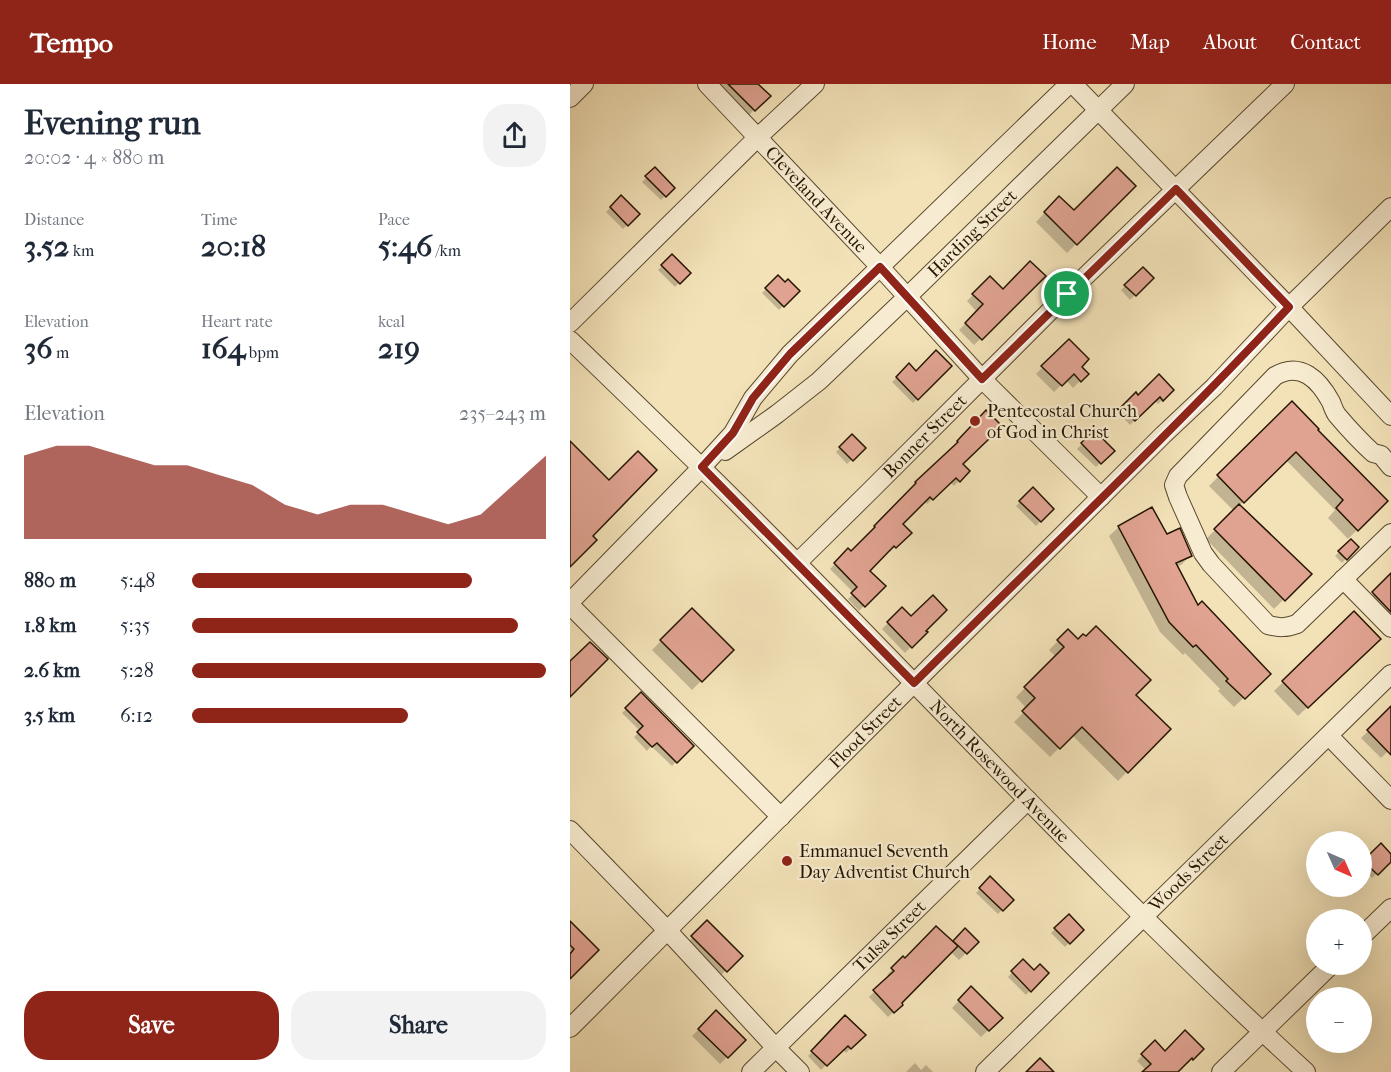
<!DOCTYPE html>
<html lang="en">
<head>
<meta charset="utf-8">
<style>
	:root { --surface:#fff; --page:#f2f2f3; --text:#1f2937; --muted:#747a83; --accent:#8f2418 }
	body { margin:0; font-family:"IM FELL French Canon",serif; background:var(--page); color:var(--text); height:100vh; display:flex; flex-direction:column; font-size:22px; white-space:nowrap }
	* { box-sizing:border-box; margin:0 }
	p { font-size:20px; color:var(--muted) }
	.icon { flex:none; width:33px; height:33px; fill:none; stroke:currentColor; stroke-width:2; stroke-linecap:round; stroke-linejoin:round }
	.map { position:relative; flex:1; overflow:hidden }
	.sheet { display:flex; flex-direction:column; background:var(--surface); width:570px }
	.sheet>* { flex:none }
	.needle { width:39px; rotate:135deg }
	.controls { position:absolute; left:736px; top:747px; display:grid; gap:12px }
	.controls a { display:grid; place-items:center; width:66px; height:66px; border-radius:50%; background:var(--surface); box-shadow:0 6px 24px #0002; font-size:30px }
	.pin { position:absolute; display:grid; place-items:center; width:51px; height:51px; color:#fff; margin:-26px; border:3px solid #fff; border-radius:50%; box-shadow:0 2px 6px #0007 }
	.round { display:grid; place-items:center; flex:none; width:63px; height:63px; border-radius:24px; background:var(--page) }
	.headline { display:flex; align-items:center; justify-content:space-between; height:102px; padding:0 24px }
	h1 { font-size:33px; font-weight:800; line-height:45px }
	.metrics { display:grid; grid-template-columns:repeat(3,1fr); gap:9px; height:102px; padding:6px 24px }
	.metrics div { display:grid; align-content:center }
	.metrics b { font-size:30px; font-weight:800 }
	.metrics small { font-size:16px; font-weight:400 }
	.metrics p { font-size:16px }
	.chart { height:168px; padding:12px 24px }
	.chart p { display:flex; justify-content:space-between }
	.chart svg { width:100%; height:108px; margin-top:6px; fill:var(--accent); opacity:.7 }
	.button { display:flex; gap:12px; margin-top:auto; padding:12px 24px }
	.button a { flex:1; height:69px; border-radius:24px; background:var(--accent); color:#fff; font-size:24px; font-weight:800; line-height:69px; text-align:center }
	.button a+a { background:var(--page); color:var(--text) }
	ul { padding:0 24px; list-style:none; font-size:20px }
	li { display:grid; grid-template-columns:96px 72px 1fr; align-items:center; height:45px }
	li i { height:15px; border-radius:8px; background:var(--accent) }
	header { display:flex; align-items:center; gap:36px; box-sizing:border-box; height:84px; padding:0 30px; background:var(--accent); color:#fff }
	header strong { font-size:28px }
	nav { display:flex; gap:33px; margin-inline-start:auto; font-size:21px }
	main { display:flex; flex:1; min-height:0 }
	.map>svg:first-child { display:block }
</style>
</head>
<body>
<header>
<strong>Tempo</strong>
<nav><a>Home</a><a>Map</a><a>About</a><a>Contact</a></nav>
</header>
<main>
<section class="sheet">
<div class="headline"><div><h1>Evening run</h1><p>20:02 · 4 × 880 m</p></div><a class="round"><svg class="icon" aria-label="share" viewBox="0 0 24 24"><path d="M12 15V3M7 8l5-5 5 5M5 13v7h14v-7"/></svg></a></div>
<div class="metrics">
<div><p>Distance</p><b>3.52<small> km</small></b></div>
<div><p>Time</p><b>20:18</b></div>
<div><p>Pace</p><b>5:46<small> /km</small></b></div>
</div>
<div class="metrics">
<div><p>Elevation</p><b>36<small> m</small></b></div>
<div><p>Heart rate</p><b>164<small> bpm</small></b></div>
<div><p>kcal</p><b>219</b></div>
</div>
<div class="chart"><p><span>Elevation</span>235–243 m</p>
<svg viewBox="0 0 160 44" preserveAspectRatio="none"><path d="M0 44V10L10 6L20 6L30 10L40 14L50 14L60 18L70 22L80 30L90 34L100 30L110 30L120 34L130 38L140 34L150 22L160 10V44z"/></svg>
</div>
<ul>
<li><b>880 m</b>5:48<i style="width:79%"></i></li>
<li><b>1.8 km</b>5:35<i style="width:92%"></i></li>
<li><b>2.6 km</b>5:28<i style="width:100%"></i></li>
<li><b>3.5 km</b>6:12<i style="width:61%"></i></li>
</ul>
<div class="button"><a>Save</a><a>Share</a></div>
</section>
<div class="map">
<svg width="821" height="988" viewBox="0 0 821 988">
	<rect width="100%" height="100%" fill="#f3e2b8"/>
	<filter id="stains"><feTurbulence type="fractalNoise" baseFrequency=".00333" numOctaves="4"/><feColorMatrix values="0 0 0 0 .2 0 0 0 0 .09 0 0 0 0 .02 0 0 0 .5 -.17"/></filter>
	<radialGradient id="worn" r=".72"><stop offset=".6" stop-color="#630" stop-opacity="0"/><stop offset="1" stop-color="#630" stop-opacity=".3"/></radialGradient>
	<g fill="#0003">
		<path d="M144,0H186L198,12L177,33Z"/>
		<path d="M85,85L103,104L91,116L72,98Z"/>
		<path d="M564,102L497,169L466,138L489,114L504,129Z"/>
		<path d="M51,113L68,130L53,145L36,128Z"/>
		<path d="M102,172L119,189L105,203L88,186Z"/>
		<path d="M573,185L582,194L560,216L551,206Z"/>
		<path d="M474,192L404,261L389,246L407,228L397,217L420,194L433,207Z"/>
		<path d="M208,193L228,207L209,226L192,209Z"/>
		<path d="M499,257L510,283L517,290L503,304L496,296L484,308L466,290Z"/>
		<path d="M339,282L346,289L380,282L343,319L322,298Z"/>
		<path d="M602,306L588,320L584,316L560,341L548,328L566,310L568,313Z"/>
		<path d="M722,319L746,346L816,417L778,455L758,434L765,426L716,376L669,422L739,490L704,525L636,455L664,427L639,402Z"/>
		<path d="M416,328L391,380L398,387L384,402L380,398L357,420L354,417L331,440L339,449L320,468L318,466L298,487L314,502L289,527L278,515L284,509L260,485L278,467L281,470L301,449L300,448Z"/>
		<path d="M524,348L542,367L526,383L507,365Z"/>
		<path d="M282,352L294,364L277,380L266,368Z"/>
		<path d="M463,405L482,425L466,442L446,422Z"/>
		<path d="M582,425L596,452L620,472L611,481L606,483L628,523L699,590L664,623L648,607L650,605L615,569L613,571L590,548L539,452L549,443Z"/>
		<path d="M781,457L787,463L772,479L765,472Z"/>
		<path d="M821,492V541L794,519Z"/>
		<path d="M332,525L355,548L335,569L312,545Z"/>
		<path d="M122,526L162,566L122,606L82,566Z"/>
		<path d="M784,529L809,555L728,632L704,607Z"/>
		<path d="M498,547L599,645L548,697L502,651L480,673L444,638L457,625L446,613L486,573L479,566Z"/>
		<path d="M71,610L122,662L102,682L81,662L77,667L64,653L70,647L52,629Z"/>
		<path d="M817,629L821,633V664L811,674L791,654Z"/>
		<path d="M811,761L821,772V775L802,794L792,784V780Z"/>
		<path d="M420,794L442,816L428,830L406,809Z"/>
		<path d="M499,832L512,846L495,863L481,849Z"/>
		<path d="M137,839L171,872L149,893L116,860Z"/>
		<path d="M0,844L27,866L0,893Z"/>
		<path d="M395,846L407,858L389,876L380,867L330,919L331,921L318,933L299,913L319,893L317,891L333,874L335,876L382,859Z"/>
		<path d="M453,877L464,888L477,889L456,911L438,893Z"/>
		<path d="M401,904L431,934L411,953L382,924Z"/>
		<path d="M146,928L174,956L150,980L122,952Z"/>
		<path d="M275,933L293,951L276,969L272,965L251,986L238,972Z"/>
		<path d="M585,958L595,969L632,965L617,980L615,979L606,988H574L576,986L567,977Z"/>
		<path d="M345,979L351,986L356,981L363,988H336Z"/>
	</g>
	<g fill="#e0a391" stroke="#251500" stroke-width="1.5">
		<path d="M158,0H188L201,12L185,27Z"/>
		<path d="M85,83L105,104L96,113L75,92Z"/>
		<path d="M547,83L566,102L507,161L474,128L489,112L504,126Z"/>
		<path d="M51,111L70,130L58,142L40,123Z"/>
		<path d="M102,170L121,189L110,200L91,181Z"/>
		<path d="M460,177L476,192L412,256L395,239L413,220L402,210L420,192L433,205Z"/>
		<path d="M573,183L584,194L566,212L554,201Z"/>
		<path d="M208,191L215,198L218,195L230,207L214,223L195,204Z"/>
		<path d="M499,255L519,275L512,283L519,290L511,298L504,290L492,302L471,282Z"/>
		<path d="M366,266L382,282L348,316L326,293L339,279L346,287Z"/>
		<path d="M589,290L604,306L593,317L590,313L565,337L551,323L566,308L568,311Z"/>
		<path d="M722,317L749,345L748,346L818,417L788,447L766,424L773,416L726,368L674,419L647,391Z"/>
		<path d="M416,326L433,343L421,355L420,354L393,380L400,387L390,398L386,394L363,416L360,413L333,440L342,449L326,464L324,462L300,487L316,502L295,523L281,509L287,503L264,479L278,464L281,467L305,443L304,442L346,399L345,398L388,358L387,357Z"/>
		<path d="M524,346L545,367L531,380L511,359Z"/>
		<path d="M282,350L296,364L283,377L269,363Z"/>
		<path d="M0,357L39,396L68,367L87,386L23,452L27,456L0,483Z"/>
		<path d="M463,403L484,425L471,438L449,417Z"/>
		<path d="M669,420L742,490L715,517L644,445Z"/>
		<path d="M582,423L597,450L610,444L622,472L606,479L628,521L632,517L701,590L675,615L656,597L658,595L626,561L623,563L599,538L548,442Z"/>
		<path d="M781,455L789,463L777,476L768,467Z"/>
		<path d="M821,489V528L802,508Z"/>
		<path d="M363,511L377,526L356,547L358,548L342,564L317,538L332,523L341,532Z"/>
		<path d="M122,524L164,566L132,598L90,556Z"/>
		<path d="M784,527L811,555L738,624L712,597Z"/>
		<path d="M526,542L581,596L566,611L601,645L558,689L512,643L490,665L452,627L465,614L454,603L494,563L487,556L498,545L508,555L513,550L516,552Z"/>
		<path d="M20,558L38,575L0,613V577Z"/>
		<path d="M71,608L124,662L107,679L87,659L82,663L67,648L73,642L55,624Z"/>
		<path d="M821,622V671L797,646Z"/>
		<path d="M811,759L821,770V778L808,791L793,777Z"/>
		<path d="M420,792L444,816L433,827L409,804Z"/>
		<path d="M499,830L514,846L500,860L484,844Z"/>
		<path d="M137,836L173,872L157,888L121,852Z"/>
		<path d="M0,837L29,866L0,895V870L4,865L0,861Z"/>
		<path d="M366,842L388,862L332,919L333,921L324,929L303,906L324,887L321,884L333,872L335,874Z"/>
		<path d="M395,844L409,858L397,870L383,857Z"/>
		<path d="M453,875L464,886L470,880L479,889L461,908L441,887Z"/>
		<path d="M401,902L433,934L419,947L388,916Z"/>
		<path d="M146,926L176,956L158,974L128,945Z"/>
		<path d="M275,931L296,951L281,965L278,962L257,982L241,967Z"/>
		<path d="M615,946L634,965L623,976L622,974L608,988H572L581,980L571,970L585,956L595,967Z"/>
		<path d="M470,974L484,988H456Z"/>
	</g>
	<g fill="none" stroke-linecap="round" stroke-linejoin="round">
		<g stroke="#58482e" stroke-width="20">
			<g id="minor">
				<path id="s1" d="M137,0L310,183L412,295L531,413"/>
				<path d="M503,0L719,223L821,332"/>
				<path d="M0,14L14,0"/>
				<path d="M0,239L188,53L245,0"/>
				<path id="s2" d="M0,256C76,329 153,403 227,479C395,650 559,826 736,988"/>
				<path id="s3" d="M155,367L207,330L249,297L337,213L555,0"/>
				<path d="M821,383L811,371L803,369C790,357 778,344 767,331C764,327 763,323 761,318C749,296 731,277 705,292L608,392L604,401L608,413L633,469L641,480L698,541C709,544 716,544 727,540L821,449"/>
				<path id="s4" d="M227,479L301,406L497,210L715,0"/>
				<path d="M773,495L821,544"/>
				<path d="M0,518L132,383L163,349L183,314L220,270L499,0"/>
				<path d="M0,521L211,733"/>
				<path d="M759,652L821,716"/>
				<path d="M0,746L97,846L206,964L230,988"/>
				<path d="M792,852L821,824"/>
				<path id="s5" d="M0,944L344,599L593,351L644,303L719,223L821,123"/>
				<path id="s6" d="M181,988L458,716"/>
				<path id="s7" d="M415,988L821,590"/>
				<path d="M651,988L762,880"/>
			</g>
		</g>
		<use href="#minor" stroke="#f7ecd1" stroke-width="18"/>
	</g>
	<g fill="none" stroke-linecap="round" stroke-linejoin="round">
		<g stroke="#fff" stroke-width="12">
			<path id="route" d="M606,105L719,223C598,352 470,474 344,599L132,383L163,349L183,314L220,270L310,183L412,295Z"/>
		</g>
		<use href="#route" stroke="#8f2418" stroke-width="8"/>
	</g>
	<g fill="#8f2418" stroke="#f7ecd1" stroke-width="2">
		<circle cx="405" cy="337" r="6"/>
		<circle cx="217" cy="777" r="6"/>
	</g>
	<g text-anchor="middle" stroke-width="4.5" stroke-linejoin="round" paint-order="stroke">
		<g font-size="18" fill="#251500" stroke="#f7ecd1">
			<text dy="6" stroke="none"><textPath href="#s1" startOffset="159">Cleveland Avenue</textPath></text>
			<text dy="6" stroke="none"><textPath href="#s3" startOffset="330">Harding Street</textPath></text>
			<text dy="6" stroke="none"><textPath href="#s4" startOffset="180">Bonner Street</textPath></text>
			<text dy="6" stroke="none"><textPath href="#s5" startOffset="418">Flood Street</textPath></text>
			<text dy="6" stroke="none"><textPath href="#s2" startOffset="609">North Rosewood Avenue</textPath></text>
			<text dy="6" stroke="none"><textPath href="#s7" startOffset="285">Woods Street</textPath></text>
			<text dy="6" stroke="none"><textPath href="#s6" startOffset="194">Tulsa Street</textPath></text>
		</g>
		<g font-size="18" fill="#251500" stroke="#f7ecd1" text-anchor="start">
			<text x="417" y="333">Pentecostal Church<tspan x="417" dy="21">of God in Christ</tspan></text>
			<text x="229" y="773">Emmanuel Seventh<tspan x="229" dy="21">Day Adventist Church</tspan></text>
		</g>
	</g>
	<rect width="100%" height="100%" filter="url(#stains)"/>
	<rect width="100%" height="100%" fill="url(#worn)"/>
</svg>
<div class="controls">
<a><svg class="needle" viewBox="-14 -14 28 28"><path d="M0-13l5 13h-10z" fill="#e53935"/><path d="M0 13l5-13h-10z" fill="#747a83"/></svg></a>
<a>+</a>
<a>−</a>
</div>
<div class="pin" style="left:497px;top:210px;background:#1e9e55"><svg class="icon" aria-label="arrive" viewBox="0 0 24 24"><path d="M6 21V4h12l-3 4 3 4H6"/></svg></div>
</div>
</main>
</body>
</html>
